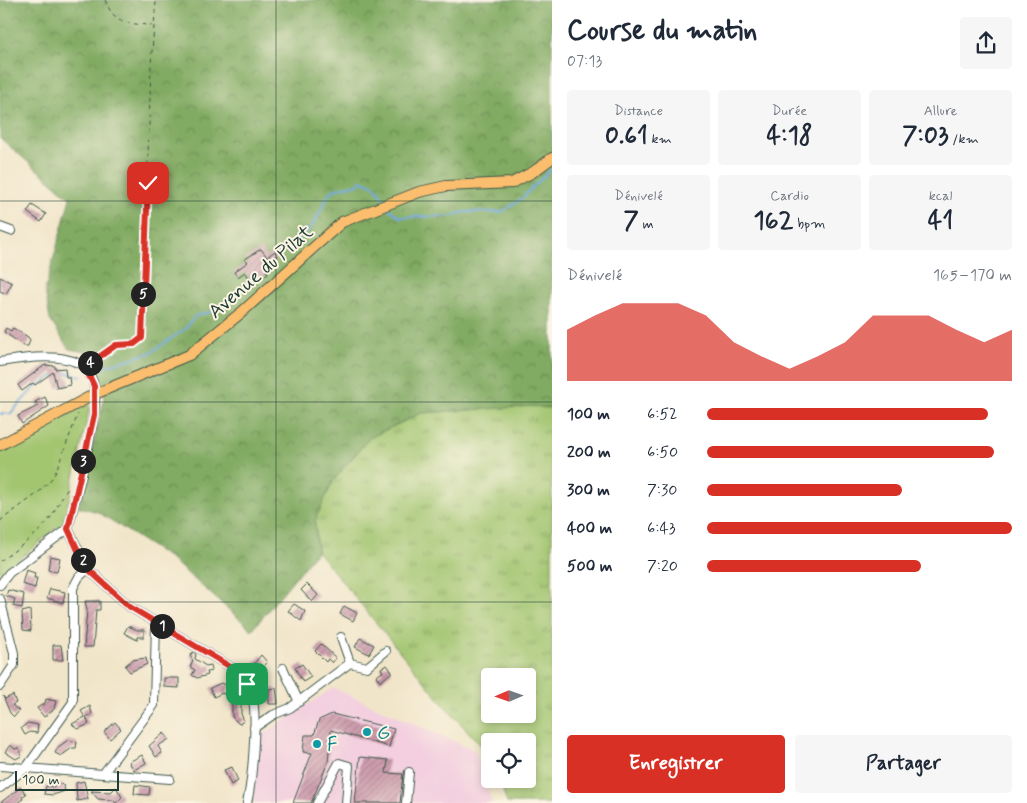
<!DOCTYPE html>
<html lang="fr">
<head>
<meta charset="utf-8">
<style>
	:root { --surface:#fff; --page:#f6f6f7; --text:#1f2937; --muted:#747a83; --accent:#d93025 }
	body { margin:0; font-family:Mynerve,sans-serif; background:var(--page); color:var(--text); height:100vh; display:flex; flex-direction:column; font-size:19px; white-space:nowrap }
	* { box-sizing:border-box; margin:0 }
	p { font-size:16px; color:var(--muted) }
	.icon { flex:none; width:28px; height:28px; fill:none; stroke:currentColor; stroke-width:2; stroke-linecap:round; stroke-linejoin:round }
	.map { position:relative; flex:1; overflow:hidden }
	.panel { display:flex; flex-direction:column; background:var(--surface); width:475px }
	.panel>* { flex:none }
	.needle { width:32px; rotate:268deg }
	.fabs { position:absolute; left:481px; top:668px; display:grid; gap:10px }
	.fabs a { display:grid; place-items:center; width:55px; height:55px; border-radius:5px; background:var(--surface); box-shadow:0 2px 8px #0003; font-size:25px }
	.scale { position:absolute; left:15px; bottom:12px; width:104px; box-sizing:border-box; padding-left:5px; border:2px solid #1f3d34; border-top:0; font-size:14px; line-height:18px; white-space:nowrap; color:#1f3d34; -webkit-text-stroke:4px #fcf5e5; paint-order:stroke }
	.pin { position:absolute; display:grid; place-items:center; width:42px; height:42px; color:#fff; margin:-21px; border-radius:10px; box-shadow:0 2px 8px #0006 }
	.km { position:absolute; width:25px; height:25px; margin:-12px; border-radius:50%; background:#222; color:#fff; font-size:14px; line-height:25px; text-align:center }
	.round { display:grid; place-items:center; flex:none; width:52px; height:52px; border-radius:5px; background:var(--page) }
	.summary { display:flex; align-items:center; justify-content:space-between; height:85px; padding:0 15px }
	h1 { font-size:28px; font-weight:700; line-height:38px }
	.stats { display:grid; grid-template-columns:repeat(3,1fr); gap:8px; height:85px; padding:5px 15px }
	.stats div { display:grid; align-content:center; border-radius:5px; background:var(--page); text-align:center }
	.stats b { font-size:25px; font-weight:700 }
	.stats small { font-size:14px; font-weight:400 }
	.stats p { font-size:14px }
	.chart { height:140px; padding:10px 15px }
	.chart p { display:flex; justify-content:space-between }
	.chart svg { width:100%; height:90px; margin-top:5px; fill:var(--accent); opacity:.7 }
	.cta { display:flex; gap:10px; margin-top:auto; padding:10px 15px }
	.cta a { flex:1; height:58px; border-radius:5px; background:var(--accent); color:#fff; font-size:20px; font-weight:700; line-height:58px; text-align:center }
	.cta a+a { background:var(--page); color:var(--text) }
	ul { padding:0 15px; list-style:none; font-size:16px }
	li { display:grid; grid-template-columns:80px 60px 1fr; align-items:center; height:38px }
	li i { height:12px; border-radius:6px; background:var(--accent) }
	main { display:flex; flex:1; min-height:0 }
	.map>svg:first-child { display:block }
</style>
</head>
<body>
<main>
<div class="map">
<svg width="552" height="803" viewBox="0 0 552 803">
	<defs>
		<pattern id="grass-tufts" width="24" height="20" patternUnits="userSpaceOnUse" patternTransform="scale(1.25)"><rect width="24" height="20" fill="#a2c56f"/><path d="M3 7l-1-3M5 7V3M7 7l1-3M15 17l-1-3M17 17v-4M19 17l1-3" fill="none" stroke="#83a15c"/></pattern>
		<pattern id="forest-crowns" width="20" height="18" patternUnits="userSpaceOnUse" patternTransform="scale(1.25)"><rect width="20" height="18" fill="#81aa62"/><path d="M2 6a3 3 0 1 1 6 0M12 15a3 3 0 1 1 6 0" fill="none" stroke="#698c52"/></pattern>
		<pattern id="building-hatch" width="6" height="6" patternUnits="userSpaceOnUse" patternTransform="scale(1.25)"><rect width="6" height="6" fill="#ce9dae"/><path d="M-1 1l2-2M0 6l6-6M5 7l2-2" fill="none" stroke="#a7818e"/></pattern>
	</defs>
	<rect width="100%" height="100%" fill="#fcf5e5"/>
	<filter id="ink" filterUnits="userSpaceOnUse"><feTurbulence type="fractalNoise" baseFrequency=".02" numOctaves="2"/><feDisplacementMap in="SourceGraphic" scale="10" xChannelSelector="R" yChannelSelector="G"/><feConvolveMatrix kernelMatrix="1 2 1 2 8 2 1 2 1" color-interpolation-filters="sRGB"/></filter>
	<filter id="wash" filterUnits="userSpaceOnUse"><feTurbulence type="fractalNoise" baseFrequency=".0096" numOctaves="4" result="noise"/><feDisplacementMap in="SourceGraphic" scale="20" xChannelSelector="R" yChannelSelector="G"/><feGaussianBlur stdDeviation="1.12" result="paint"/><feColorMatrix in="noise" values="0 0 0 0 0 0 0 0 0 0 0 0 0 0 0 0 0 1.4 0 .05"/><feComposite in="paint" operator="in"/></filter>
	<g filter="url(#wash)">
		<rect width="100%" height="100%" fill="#f1e5c9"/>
		<path fill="#f3cfdf" d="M333,688L474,750L492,803H253L259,737Z"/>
		<path fill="url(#grass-tufts)" stroke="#608152" fill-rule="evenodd" d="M533,406L552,408V803H507L499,779H528V741H490V755L447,709L317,551L315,520L333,481L369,438L421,413ZM490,676H528V714H490Z"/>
		<path fill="url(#forest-crowns)" stroke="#50744b" d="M0,0H552V408L533,406L421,413L369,438L333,481L315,520L317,551L252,630L171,559L98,512L79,507L104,399L95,354L69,349L50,320L45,290L70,198L0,138Z"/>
		<path fill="#a2c56f" stroke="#608152" d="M88,404L90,406L64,522L0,575V450Z"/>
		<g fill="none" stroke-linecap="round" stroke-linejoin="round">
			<g stroke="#6ba5db" stroke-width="2">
				<path d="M388,208L400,217L450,216L465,212H502L521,199L552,168"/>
				<path d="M293,245C300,237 310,230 315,221C333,192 320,190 359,184L360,180C374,184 379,189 385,202"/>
				<path d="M96,369L150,353L185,329L195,316L214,311L247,285"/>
				<path d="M65,373L82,376"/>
				<path d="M0,414H10L34,388L56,374"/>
			</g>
		</g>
		<g id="blocks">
			<g fill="url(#building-hatch)">
				<path d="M32,205L46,214L41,222L27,212Z"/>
				<path d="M261,249L267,257L275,251L278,257L266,270L268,273L260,279L257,274L250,279L245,272L238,277L234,272L248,262L245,259Z"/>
				<path d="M0,277L12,283L6,294L0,291Z"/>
				<path d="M6,328L11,331L13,328L28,337L30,340L28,346H24L4,332Z"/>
				<path d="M45,365L55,366V369L65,368L66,377H69L70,385L57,388L53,372L35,385L33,383L22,391L18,385Z"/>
				<path d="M45,397L49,406L22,424L18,416L38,406L35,402Z"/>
				<path d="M50,556L60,558L57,572L48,570Z"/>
				<path d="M26,570L35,573L34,578H37L35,588L22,584Z"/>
				<path d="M307,584L318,595L312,602L301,590Z"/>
				<path d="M50,589L65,592L63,603L47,598Z"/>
				<path d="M8,590L24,594L22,608L13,606L15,599L6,596Z"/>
				<path d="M85,601H100V610H96L93,647H84L87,610Z"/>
				<path d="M294,604L305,611L301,621L288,611Z"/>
				<path d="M344,606L357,613L353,621L340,614Z"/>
				<path d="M30,610L31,631L23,630L22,612Z"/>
				<path d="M128,626L137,630H144V637H137V640L124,633Z"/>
				<path d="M360,638L374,645L369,654L355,647Z"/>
				<path d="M321,644L336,658L332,663L328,659L326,662L315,651Z"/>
				<path d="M53,645H61L63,660H53Z"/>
				<path d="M193,652L196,654L195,659L206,666L211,665L212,671L207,672L208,675L197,678L192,675L195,670L190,667L193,661L190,656Z"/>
				<path d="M261,655L267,662L257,672L252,666Z"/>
				<path d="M146,658L147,664L130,672L125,666L132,660Z"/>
				<path d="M302,664L311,677L303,682L295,668Z"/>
				<path d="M387,665L392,672L380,682L376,676L383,672L381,668Z"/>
				<path d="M164,678H179V688L164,687Z"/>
				<path d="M221,683L229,686L226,695L222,693L214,697L210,688Z"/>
				<path d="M276,688L278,704H269V689Z"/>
				<path d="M13,695L16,703L12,705L19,711L14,717L10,713L3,696L5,699Z"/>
				<path d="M46,699L56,701L54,709L44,717L37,708L45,703Z"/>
				<path d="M232,703H241V714L244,721L239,724L232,717Z"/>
				<path d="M90,706L92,714L86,717L89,724L78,729L72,724L85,717L81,711Z"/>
				<path d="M332,714L394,729L389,747L331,730L328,762L311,803H293L312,753L303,752L305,735H314L319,720Z"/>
				<path d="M115,722L121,729L110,739L104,732Z"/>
				<path d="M28,723L38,725L37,733L30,732L25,735L21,728Z"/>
				<path d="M164,733L169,739L158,746L162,753L156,757L149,746Z"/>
				<path d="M68,740L77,742L76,748H72L61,756L55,753L58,747Z"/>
				<path d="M10,745L15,749L19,748L21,756L16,759L5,752Z"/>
				<path d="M142,755L146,763L134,770L129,762Z"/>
				<path d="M360,757L388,760L386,773L403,774L400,803H355Z"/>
				<path d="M232,767L238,781L231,785L224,770Z"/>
				<path d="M84,781L88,799L77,801L76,783Z"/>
				<path d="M58,783L63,785L65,791L53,795L44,794L46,786L53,787Z"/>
				<path d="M135,785L150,787L149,795L134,794Z"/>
				<path d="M21,787L26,794L22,797L23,799L17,803H0Z"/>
				<path d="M116,787L122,797L116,803L113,800L98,799L91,791L111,792Z"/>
			</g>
		</g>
	</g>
	<g filter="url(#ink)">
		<use href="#blocks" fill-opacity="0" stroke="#3e564a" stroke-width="1"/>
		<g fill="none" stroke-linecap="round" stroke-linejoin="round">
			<g stroke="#3e564a" stroke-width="10">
				<g id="minor">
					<path d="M0,227L11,231"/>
					<path d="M0,362C22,358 64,352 83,366C88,369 93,380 94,386C101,412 75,499 68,529L9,573L0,585"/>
					<path d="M68,529L88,569L130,607L234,669C242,677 248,685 252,695C258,715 252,782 247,803"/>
					<path d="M0,599L14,653V665L0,686"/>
					<path d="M341,637L350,663"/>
					<path d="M283,668L299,702"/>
					<path d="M254,728L273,715L290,708L350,663L367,667L386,651"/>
					<path d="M0,766L103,774L154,705L156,623"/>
					<path d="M103,774L170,779"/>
					<path d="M0,788L26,768L73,702V588L79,577L88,569"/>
					<path d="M317,803L339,763L349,766L346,803"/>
					<path d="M406,803L409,772"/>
				</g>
			</g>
			<g stroke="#3e564a" stroke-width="12">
				<path id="major" d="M0,445L95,394L189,355L242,312L342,222L419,192L446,186L512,183L533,172L552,158"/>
			</g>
			<g stroke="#3e564a" stroke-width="1" stroke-dasharray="4 4" stroke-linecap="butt">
				<path d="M105,0C114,24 128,24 152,25"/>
				<path d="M90,363L116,345L134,344L142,338L151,65L156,0"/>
				<path d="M0,521L38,493L54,476L78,414"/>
				<path d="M0,561C18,548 38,535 51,517C58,506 62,496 70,486"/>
			</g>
			<use href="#minor" stroke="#fff" stroke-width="8"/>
			<use href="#major" stroke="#fabe6e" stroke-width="10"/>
		</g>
	</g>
	<g fill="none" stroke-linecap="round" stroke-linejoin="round" filter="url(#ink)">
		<g stroke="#fff" stroke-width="10">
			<path id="route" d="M148,183L142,338L134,344L116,345L85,367L94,386V415L68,529L81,557L88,569L130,607L234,669L247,684"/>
		</g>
		<use href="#route" stroke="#d93025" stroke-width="6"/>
	</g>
	<path fill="none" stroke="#1f3d34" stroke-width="1" stroke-opacity="0.55" d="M276,0V803M0,201H552M0,402H552M0,602H552"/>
	<g fill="#0f9aa8" stroke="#fcf5e5" stroke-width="2">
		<circle cx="367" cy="732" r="5"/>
		<circle cx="317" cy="744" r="5"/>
	</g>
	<g text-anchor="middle" stroke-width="4" stroke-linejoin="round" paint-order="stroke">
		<g font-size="20" fill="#1f3d34" stroke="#fcf5e5">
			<text transform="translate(260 271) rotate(-41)" y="7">Avenue du Pilat</text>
		</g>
		<g font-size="20" fill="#0d838f" stroke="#fcf5e5" text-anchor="start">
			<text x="377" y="739">G</text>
			<text x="327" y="751">F</text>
		</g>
	</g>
</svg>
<div class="fabs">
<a><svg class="needle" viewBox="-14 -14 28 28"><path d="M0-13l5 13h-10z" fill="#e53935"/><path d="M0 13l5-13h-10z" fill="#747a83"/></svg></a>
<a><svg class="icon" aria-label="locate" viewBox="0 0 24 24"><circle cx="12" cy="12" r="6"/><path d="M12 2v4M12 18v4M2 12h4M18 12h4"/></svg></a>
</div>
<div class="scale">100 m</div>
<div class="pin" style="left:247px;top:684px;background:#1e9e55"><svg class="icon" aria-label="arrive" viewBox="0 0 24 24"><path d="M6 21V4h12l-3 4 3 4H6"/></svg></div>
<div class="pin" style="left:148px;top:183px;background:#d93025"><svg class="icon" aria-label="check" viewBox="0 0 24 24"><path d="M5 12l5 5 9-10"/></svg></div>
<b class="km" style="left:162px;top:626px">1</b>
<b class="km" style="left:83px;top:560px">2</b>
<b class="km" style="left:83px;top:461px">3</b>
<b class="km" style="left:90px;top:363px">4</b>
<b class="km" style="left:143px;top:294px">5</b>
</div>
<section class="panel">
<div class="summary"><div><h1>Course du matin</h1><p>07:13</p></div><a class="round"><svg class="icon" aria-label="share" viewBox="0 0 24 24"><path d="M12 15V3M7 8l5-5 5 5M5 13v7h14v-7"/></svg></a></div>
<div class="stats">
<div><p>Distance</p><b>0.61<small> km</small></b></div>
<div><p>Durée</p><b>4:18</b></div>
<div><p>Allure</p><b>7:03<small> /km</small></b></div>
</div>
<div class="stats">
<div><p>Dénivelé</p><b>7<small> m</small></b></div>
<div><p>Cardio</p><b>162<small> bpm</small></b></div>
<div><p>kcal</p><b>41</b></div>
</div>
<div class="chart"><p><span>Dénivelé</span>165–170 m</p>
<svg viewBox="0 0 160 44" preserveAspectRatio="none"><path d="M0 44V19L10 12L20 6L30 6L40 6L50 12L60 25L70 32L80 38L90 32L100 25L110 12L120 12L130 12L140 19L150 25L160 19V44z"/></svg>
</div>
<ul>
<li><b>100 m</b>6:52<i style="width:92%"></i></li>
<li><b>200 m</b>6:50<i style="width:94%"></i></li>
<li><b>300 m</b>7:30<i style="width:64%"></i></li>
<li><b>400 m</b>6:43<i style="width:100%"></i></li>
<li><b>500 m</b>7:20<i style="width:70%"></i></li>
</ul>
<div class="cta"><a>Enregistrer</a><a>Partager</a></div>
</section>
</main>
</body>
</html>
